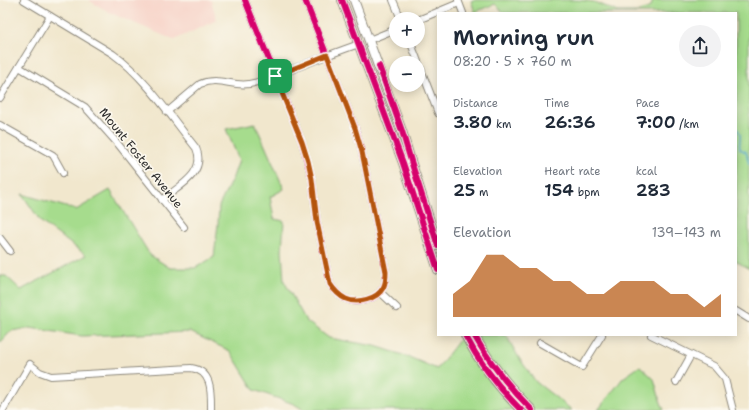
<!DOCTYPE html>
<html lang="en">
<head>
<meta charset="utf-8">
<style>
	:root { --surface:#fff; --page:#f2f2f3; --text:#1f2937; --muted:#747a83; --accent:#b45309 }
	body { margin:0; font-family:"Shantell Sans",sans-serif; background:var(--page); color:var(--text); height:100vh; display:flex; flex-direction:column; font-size:15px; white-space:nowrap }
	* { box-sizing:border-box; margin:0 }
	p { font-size:13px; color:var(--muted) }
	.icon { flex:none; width:22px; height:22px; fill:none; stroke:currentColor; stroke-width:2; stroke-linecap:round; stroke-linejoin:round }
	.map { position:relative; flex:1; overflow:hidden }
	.sheet { position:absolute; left:437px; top:12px; width:300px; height:324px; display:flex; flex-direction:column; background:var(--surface); border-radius:0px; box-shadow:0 2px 10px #0003 }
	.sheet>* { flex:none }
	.tools { position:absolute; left:389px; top:12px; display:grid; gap:8px }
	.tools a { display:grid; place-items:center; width:36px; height:36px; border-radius:50%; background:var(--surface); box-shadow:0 2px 10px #0003; font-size:20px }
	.pin { position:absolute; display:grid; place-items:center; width:34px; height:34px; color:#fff; margin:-17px; border-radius:8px; box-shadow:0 2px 6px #0006 }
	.round { display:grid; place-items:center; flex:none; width:42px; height:42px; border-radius:21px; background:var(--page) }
	.summary { display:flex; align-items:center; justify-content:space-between; height:68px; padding:0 16px }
	h1 { font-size:22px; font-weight:600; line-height:30px }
	.figures { display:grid; grid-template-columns:repeat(3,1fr); gap:6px; height:68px; padding:4px 16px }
	.figures div { display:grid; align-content:center }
	.figures b { font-size:17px; font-weight:600 }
	.figures small { font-size:11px; font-weight:400 }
	.figures p { font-size:11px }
	.chart { height:112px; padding:8px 16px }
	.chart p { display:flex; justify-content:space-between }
	.chart svg { width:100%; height:72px; margin-top:4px; fill:var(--accent); opacity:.7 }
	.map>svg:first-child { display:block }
</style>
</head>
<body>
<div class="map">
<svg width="749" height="410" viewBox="0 0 749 410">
	<rect width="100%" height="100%" fill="#fbf7ec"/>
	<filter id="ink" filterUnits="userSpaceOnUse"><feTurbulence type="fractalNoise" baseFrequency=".025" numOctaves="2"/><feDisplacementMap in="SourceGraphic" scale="8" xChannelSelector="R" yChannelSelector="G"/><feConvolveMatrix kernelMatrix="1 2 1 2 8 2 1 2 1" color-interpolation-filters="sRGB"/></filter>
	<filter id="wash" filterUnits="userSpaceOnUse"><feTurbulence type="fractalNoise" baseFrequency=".012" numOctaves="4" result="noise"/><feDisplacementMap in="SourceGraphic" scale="16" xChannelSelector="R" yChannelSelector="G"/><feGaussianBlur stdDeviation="0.9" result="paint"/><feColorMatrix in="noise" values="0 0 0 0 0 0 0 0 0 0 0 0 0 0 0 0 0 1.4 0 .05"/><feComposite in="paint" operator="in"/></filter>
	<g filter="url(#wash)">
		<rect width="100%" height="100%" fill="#f1e7cd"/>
		<path fill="#f7d1c6" d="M88,0H211L217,20L174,40L113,14Z"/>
		<g fill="#a6dc8d" stroke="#68845c">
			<path d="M473,0H578L594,2L618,12H637L651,7L653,0H749V269L736,261V13H504L495,4L475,12L471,1Z"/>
			<path d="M255,123L284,189L270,197L274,219L284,221L282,250L284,281L306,321L329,338L375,346L409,357L437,369L463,335H506L519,358L536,382L572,410H304L294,404L254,390L230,351L190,332L82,336L30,328L11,331L0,343V276H6L21,290L86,255L41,222L22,194L76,210L110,190L150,255L170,268H195L214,257L218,224L219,206L233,177L239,160L226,129Z"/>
			<path d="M640,366L654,379L660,400L664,410H598L623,378Z"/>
		</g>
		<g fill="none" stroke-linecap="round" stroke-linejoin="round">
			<path stroke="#4ea7cb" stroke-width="1.5" d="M736,127C744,138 738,138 740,149L746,152L749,164"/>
		</g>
	</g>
	<g filter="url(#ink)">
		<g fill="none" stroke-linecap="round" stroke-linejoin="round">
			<g stroke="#8e897c" stroke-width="8">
				<g id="minor">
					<path d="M24,0L113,54C145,77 171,117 196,148C207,173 179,186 162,200"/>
					<path d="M245,0L302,142L312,179L317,222L330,284C334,290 339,296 346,299C358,305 377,299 383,288C386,283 386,277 386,272L362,152L355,127L305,0"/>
					<path d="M393,0L401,19"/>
					<path d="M458,0L463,13"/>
					<path d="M418,20L459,3"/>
					<path d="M369,40L396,29"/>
					<path d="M410,41L438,113"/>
					<path d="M19,67L85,107L118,144L184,227"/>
					<path d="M0,98L50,16"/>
					<path d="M167,112L200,84C218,76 232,87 249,84C266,81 283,73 298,67C318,59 339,51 359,44"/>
					<path d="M0,125L53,155L63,173"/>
					<path d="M0,238L10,251"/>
					<path d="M380,292L397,308"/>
					<path d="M736,311L749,319"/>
					<path d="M651,335L714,366L725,379L733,410"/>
					<path d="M540,343L582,367L602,335"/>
					<path d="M676,382L691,355"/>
					<path d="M3,410L30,364L40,372L51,376L191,368C213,371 211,393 211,410"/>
				</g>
			</g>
			<g stroke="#8e897c" stroke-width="10">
				<g id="major">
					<path d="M342,0L403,163L438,270"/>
					<path d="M354,0L402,131L411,161L438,246"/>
					<path d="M465,335C479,362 499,388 521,410"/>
					<path d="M474,335C489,362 510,388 532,410"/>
				</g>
			</g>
			<use href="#minor" stroke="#fff" stroke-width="6"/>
			<use href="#major" stroke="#fff" stroke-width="8"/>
			<g stroke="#fbf7ec" stroke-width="8">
				<g id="cycleway">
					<path d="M245,0L302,142L312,179L317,222L330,284C334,290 339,296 346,299C358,305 377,299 383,288C386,283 386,277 386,272L362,152L355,127L305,0"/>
					<path d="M342,0L403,163L438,270"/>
					<path d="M379,66L402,131L411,161L438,246"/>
					<path d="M465,335C479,362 499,388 521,410"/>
					<path d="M474,335C489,362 510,388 532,410"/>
				</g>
			</g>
			<use href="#cycleway" stroke="#d6006c" stroke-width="6"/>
		</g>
	</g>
	<g fill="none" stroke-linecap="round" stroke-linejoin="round" filter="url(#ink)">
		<g stroke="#fff" stroke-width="8">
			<path id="route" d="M327,55L355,128L362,152L386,272C386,277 386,283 383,288C377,299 358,304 346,299C339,296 334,290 330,284L317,222L312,179L308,161L302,142L275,76Z"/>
		</g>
		<use href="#route" stroke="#b45309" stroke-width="5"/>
	</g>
	<g text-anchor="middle" stroke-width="3.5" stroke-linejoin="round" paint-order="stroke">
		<g font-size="12" fill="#2b2b2b" stroke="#fbf7ec">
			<text transform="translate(141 158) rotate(51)" y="4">Mount Foster Avenue</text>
		</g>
	</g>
</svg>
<div class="tools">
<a>+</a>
<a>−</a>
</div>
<div class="pin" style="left:275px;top:76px;background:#1e9e55"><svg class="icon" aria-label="arrive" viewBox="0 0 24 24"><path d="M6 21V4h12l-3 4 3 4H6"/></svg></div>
<section class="sheet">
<div class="summary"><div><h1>Morning run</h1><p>08:20 · 5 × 760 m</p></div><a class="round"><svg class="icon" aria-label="share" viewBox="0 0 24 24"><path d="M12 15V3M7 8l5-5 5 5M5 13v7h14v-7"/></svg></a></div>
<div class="figures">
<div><p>Distance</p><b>3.80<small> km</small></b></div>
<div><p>Time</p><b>26:36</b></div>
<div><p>Pace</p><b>7:00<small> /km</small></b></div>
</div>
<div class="figures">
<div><p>Elevation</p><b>25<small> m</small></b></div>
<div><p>Heart rate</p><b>154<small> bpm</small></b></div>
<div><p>kcal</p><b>283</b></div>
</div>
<div class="chart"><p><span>Elevation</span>139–143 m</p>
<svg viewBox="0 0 160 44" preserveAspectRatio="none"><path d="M0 44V30L10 22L20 6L30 6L40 14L50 14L60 22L70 22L80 30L90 30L100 22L110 22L120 22L130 30L140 30L150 38L160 30V44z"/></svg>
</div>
</section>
</div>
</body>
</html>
